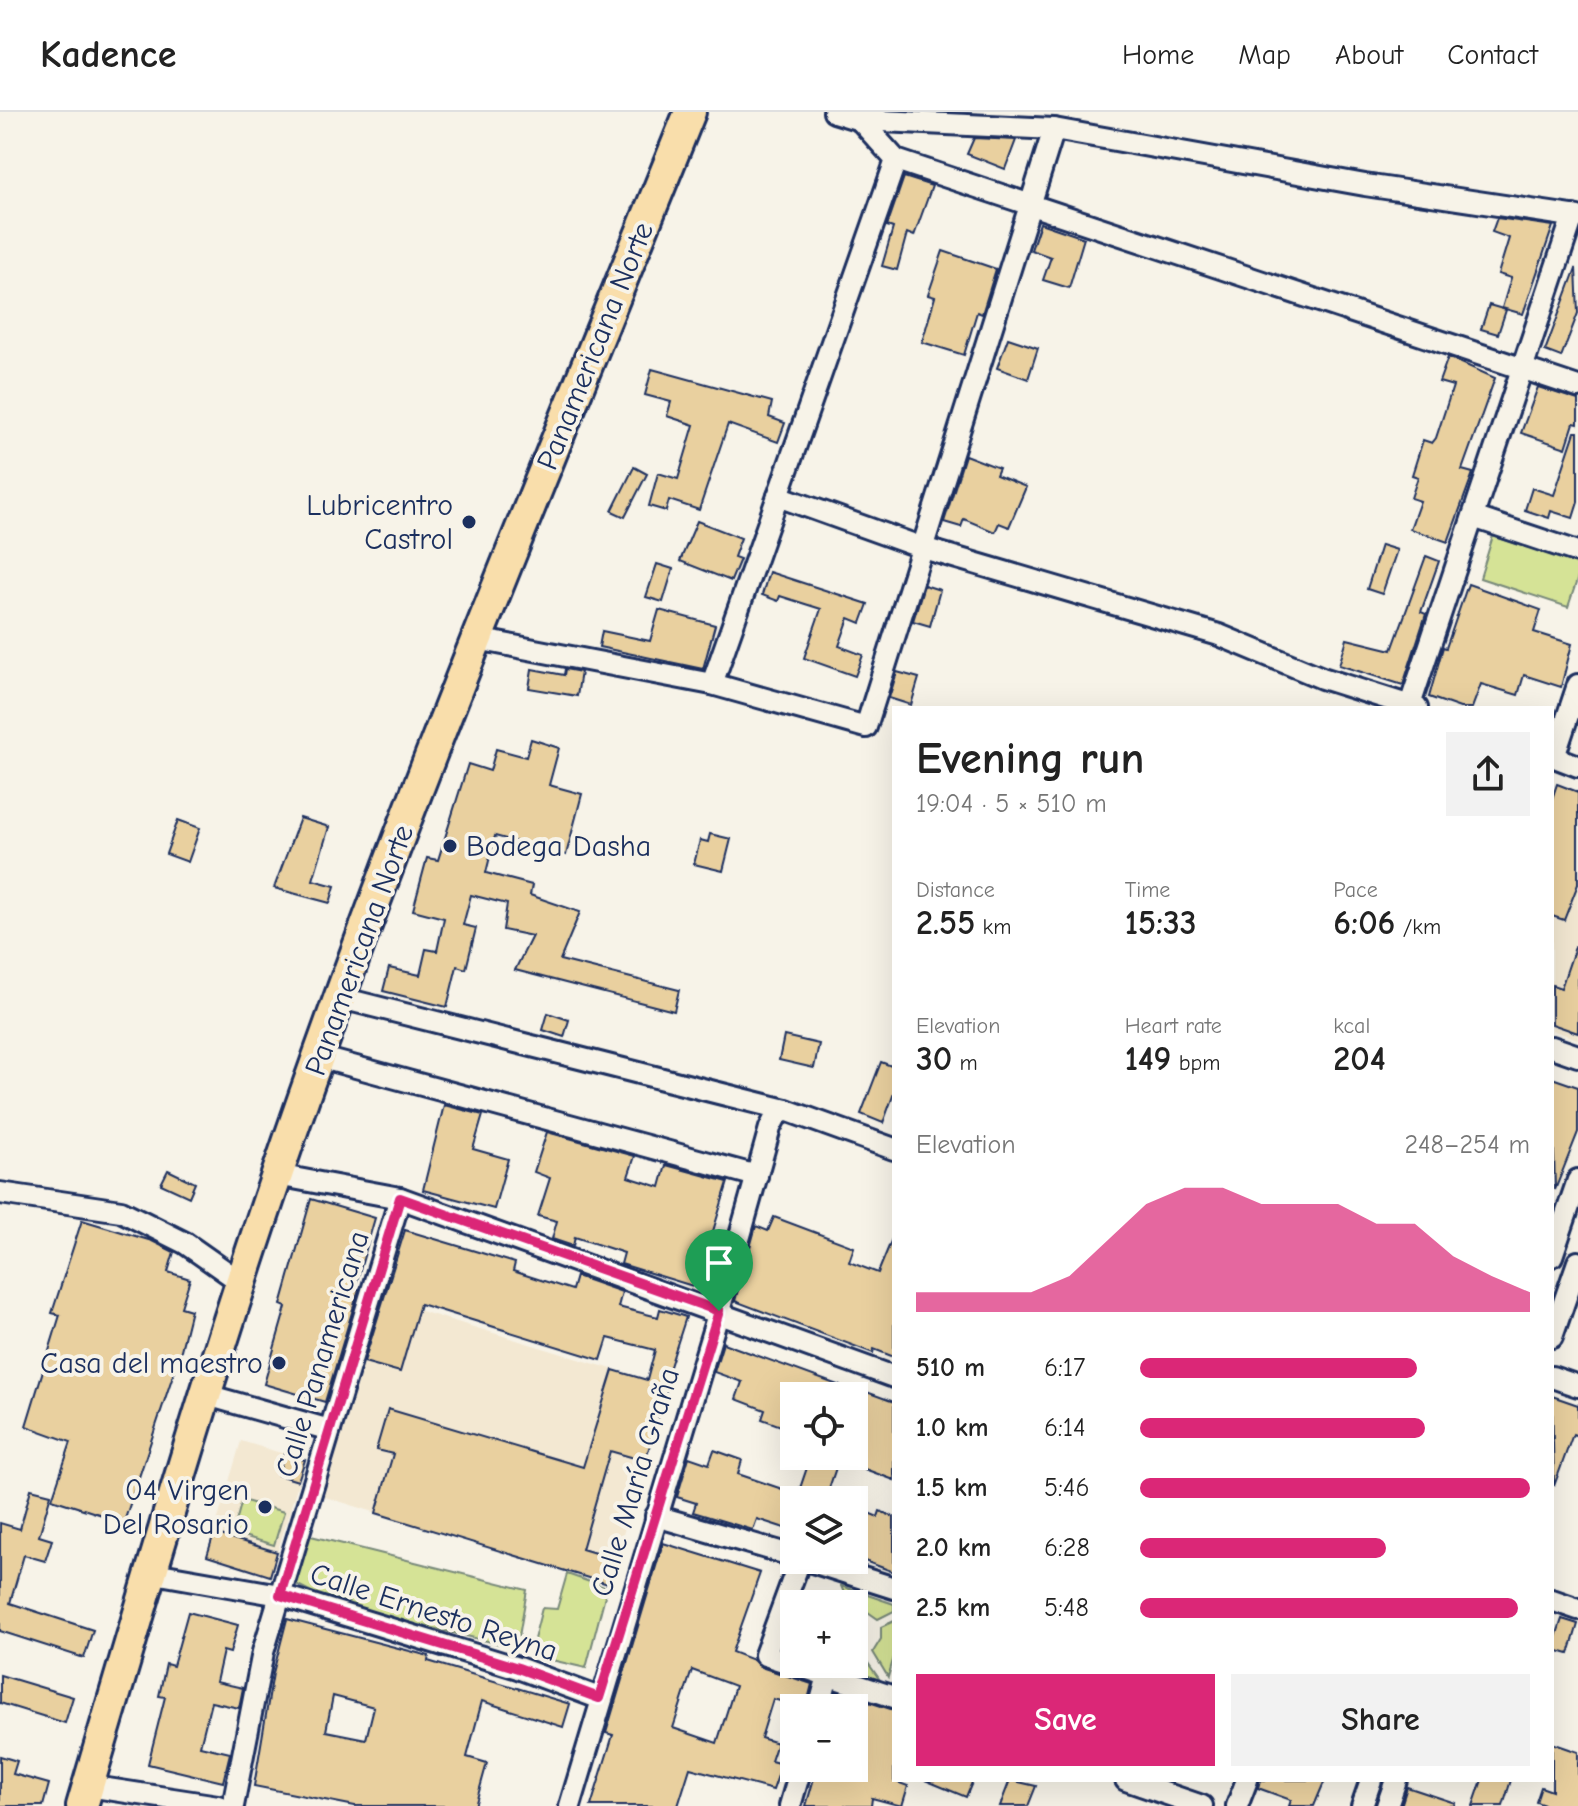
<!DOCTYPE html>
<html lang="en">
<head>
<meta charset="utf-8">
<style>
	:root { --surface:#fff; --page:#f2f2f2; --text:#222; --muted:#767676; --line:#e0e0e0; --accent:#db2777 }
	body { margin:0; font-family:"Comic Neue",sans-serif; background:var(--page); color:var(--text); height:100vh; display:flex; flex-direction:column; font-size:30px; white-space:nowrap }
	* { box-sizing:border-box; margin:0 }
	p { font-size:26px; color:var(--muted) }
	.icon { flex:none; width:44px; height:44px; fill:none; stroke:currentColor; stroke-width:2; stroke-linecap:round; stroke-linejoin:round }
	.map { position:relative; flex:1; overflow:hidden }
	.panel { position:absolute; left:892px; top:594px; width:662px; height:1076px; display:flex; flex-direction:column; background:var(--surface); border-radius:0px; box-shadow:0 8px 32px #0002 }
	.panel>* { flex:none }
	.tools { position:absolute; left:780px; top:1270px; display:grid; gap:16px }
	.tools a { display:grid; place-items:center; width:88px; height:88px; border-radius:0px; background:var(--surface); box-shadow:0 8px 32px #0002; font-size:40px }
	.pin { position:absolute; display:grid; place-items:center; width:68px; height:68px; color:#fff; margin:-82px -34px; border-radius:50% 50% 50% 0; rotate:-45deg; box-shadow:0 0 8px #0007 }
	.pin .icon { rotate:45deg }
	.round { display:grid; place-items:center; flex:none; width:84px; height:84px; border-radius:0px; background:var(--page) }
	.overview { display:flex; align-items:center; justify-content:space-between; height:136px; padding:0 24px }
	h1 { font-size:44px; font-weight:800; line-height:60px }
	.figures { display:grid; grid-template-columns:repeat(3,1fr); gap:12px; height:136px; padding:8px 24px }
	.figures div { display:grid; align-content:center }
	.figures b { font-size:34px; font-weight:800 }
	.figures small { font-size:22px; font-weight:400 }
	.figures p { font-size:22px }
	.chart { height:224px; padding:16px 24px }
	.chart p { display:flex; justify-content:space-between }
	.chart svg { width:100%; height:144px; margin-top:8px; fill:var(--accent); opacity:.7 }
	.cta { display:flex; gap:16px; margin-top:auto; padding:16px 24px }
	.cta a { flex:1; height:92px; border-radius:0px; background:var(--accent); color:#fff; font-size:32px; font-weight:800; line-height:92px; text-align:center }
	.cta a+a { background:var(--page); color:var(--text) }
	ul { padding:0 24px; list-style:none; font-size:26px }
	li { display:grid; grid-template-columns:128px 96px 1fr; align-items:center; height:60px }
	li i { height:20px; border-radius:10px; background:var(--accent) }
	header { display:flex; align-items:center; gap:48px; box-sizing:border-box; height:112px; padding:0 40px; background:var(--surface); border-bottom:2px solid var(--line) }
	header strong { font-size:38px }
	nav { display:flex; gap:44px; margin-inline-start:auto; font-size:28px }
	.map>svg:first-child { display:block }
</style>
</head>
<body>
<header>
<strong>Kadence</strong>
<nav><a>Home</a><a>Map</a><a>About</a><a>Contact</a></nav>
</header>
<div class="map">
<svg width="1578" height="1694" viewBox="0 0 1578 1694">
	<rect width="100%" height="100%" fill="#f7f3e8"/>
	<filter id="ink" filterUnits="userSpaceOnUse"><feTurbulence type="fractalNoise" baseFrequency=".0125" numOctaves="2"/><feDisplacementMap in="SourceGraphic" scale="16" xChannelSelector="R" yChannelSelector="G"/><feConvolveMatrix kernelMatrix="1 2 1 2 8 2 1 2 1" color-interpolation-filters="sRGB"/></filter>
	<g filter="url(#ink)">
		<g fill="#f3e8d2">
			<path d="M1552,740L1578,749V927L1552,918Z"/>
			<path d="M381,1187L668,1274L608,1472L322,1384Z"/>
			<path d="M241,1329L305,1348L270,1464L207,1444Z"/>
		</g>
		<g fill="#d5e396" stroke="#78897a" stroke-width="2">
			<path d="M1493,424L1578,452V465L1568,495L1480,466Z"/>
			<path d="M242,1388L284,1400L274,1433L233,1421Z"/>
			<path d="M307,1423L527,1478L517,1536L339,1494L290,1469Z"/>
			<path d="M567,1462L607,1476L586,1556L530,1543L542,1496L557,1497Z"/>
			<path d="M841,1474L894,1492V1499L878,1507L865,1498H854V1492H849Z"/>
			<path d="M894,1509V1545L888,1565L873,1540L881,1527V1515Z"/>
			<path d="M854,1544H863L880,1568L827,1552H854Z"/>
		</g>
		<g fill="#e9d09f" stroke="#1b2f5e" stroke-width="2" fill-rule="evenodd">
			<path d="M974,26L1016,28L1005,57L967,42Z"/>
			<path d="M904,65L932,74L914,124L907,121L897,158L882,154L893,116L887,114Z"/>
			<path d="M1497,106L1553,114L1523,202L1502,196L1511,166L1498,162L1509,126L1492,120Z"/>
			<path d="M1040,111L1084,126L1069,176L1043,168L1051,145L1031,138Z"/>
			<path d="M943,139L996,157L982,202L977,200L964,243L922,230L935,185L928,183Z"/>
			<path d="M1576,156L1578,201L1561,245L1545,239Z"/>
			<path d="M1489,193L1506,198L1498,222L1481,217Z"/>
			<path d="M1008,226L1038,236L1028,267L997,256Z"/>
			<path d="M1448,245L1495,266L1462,358L1473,361L1448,430L1410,417L1420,389L1411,386L1418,365L1412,363L1423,328L1432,331L1436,326L1453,274L1439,270Z"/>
			<path d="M652,257L772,290L769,305L785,311L778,330L728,312L699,398L669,388L666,399L649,394L658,361L678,367L694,313L667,304L671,290L645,283Z"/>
			<path d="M1538,275L1578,288V312L1574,311L1566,336L1521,321Z"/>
			<path d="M1575,320H1578V390L1573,406L1551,399L1549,406L1525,398L1532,376L1554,383Z"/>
			<path d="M965,343L999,356L996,363L1026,375L1009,415L999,411L995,420L964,407L961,415L944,410Z"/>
			<path d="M634,355L647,362L625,405L612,399Z"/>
			<path d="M697,409L741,426L734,445L740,447L731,469L680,449Z"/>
			<path d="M1381,433L1397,438L1382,482L1367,477Z"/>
			<path d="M1426,444L1439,449L1421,500L1426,502L1403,573L1339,553L1347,527L1392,538Z"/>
			<path d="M657,452L673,457L663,490L646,485Z"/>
			<path d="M769,460L868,492L861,511L849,506L839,534L863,543L855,564L804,546L821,497L780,484L778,489L762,483Z"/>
			<path d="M1468,472L1541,498L1534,520L1572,532L1561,575L1524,563L1518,583L1481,572L1472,596H1460L1429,585L1443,535L1446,536Z"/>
			<path d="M924,473L940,478L930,514L913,509Z"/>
			<path d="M659,498L715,513L703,557L599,535L602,519L650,529Z"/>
			<path d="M532,557L564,563L565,557L581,560L577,584L529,576Z"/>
			<path d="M897,560L919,566L911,593L889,586Z"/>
			<path d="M531,627L559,636L549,673L582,682L566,743L495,724L486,761L532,773L530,783L580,800L560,848L679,878L674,899L515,858L532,824L503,818L507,792L471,783L463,813L476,816L466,857L457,854L447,895L383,879L389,856L420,863L426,837L437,839L444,806L413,798L427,746L438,748L468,652L490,659L496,637L526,645Z"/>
			<path d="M1557,672L1578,680V772L1564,808L1552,804V687Z"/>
			<path d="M300,706L329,715L313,768L335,774L330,791L274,776Z"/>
			<path d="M178,708L200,716L188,750L166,742Z"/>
			<path d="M710,722L731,727L723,759L694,752L700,728L708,730Z"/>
			<path d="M1575,835H1578V921L1552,912V873L1561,876Z"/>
			<path d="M548,901L569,908L564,925L543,918Z"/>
			<path d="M784,924L819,932L814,956L779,948Z"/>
			<path d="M881,950L894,955V981L883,1011L861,1002Z"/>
			<path d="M1552,966L1578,975V1020L1555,1078Z"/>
			<path d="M444,993L483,1003L473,1037L508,1047L494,1097L423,1078Z"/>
			<path d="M547,1020L635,1044L628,1065L660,1075L666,1053L728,1070L696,1175L621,1152L624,1141L575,1125L573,1134L552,1127L557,1109L538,1104L550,1066L534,1060Z"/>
			<path d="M168,1058L195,1071L189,1085L161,1072Z"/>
			<path d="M311,1087L375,1106L355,1175L359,1177L325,1290L264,1272L286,1195L281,1193Z"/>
			<path d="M774,1105L854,1135L849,1150L878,1161L894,1122V1245L874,1237L873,1241L735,1189L756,1114L768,1119Z"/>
			<path d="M82,1108L152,1129L174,1140L168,1160L190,1167L181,1195L191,1198L180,1242L124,1410L52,1387L71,1330L26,1314L60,1203L52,1201Z"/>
			<path d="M405,1118L515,1151L513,1159L572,1178L576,1164L622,1180L618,1195L658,1205L660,1197L686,1205L664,1273L668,1274L645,1349L610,1339L582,1437L615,1447L608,1472L376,1401L393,1342L376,1338L388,1297L583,1355L613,1258L647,1268L655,1238L608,1226L601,1248L420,1192L400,1260L364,1250Z"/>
			<path d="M723,1231L854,1279L863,1282L864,1279L894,1290V1368L854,1353V1284H794V1303L789,1317L762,1307L765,1298L736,1287L742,1270L714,1260Z"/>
			<path d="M1552,1284L1578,1293V1324L1573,1322L1554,1374Z"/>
			<path d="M714,1338L742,1348L738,1362L794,1381V1419L757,1407L753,1418L693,1400L696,1391L677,1385L689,1345L709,1352Z"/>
			<path d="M284,1342L305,1348L298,1369L278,1363Z"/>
			<path d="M811,1344H840L825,1388H796Z"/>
			<path d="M31,1377L51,1382L39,1424L52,1428L45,1449L24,1443L10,1491L93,1518L84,1546L0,1519V1411L20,1417Z"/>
			<path d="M854,1395L878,1405L880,1399L894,1405V1460L854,1445Z"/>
			<path d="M214,1421L277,1440L270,1464L207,1444Z"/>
			<path d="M663,1431L760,1461L732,1540L753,1548L761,1555L812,1572L806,1596L773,1587L761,1626L777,1631L771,1649L782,1652L773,1678L690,1656L678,1694H591L613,1623L606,1621ZM692,1558L735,1574L717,1631L673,1616Z"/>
			<path d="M188,1500L238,1513L230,1541L223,1539L216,1570L243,1576L239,1596L211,1590L200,1634L230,1641L223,1670L148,1652L165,1585L159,1584L166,1552L173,1554Z"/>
			<path d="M287,1507L429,1544L428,1549L570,1592L563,1615L482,1589L467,1645L487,1651L475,1694H355L254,1674L273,1561ZM333,1584L374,1595L366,1627L326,1619Z"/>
			<path d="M1562,1507L1578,1512L1569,1542L1552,1537Z"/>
			<path d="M0,1563L73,1585L65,1611L0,1591Z"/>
			<path d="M837,1580L894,1598V1669L908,1674L902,1694L872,1686L871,1694H806L817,1656H854V1596H832Z"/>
			<path d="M1552,1631L1578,1640V1694H1547L1536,1690L1541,1675L1552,1679Z"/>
			<path d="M0,1644L17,1649L13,1662L49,1672L43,1694H0Z"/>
			<path d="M925,1668H973L966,1685Z"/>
			<path d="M1010,1668L1036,1674L1028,1694H1000Z"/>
			<path d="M1260,1668H1325L1314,1694H1289L1291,1688L1258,1676Z"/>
			<path d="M1482,1668H1511L1503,1694H1473Z"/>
			<path d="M1407,1675L1455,1691L1454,1694H1401Z"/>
		</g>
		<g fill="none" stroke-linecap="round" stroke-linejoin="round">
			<g stroke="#1b2f5e" stroke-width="26">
				<g id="minor">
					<path d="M834,0L860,8L1054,17L1365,73L1578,105"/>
					<path d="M896,48L1578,275"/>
					<path d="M778,384L923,436L1219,523L1322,566L1417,596"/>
					<path d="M1473,405L1578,440"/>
					<path d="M477,527L712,572L866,615L1054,17"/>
					<path d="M712,572L896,48L860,8"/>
					<path d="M1410,593L1573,104"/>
					<path d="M1552,644L1578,654"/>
					<path d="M1554,645L1578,573"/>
					<path d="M341,886L786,998"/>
					<path d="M1552,935L1578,944"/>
					<path d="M319,945L757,1064"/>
					<path d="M277,1063L400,1086L894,1265"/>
					<path d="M0,1081L121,1099L185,1131L242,1171"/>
					<path d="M1552,1144L1578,1068"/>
					<path d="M1552,1225L1578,1150"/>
					<path d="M1552,1265L1578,1274"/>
					<path d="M207,1283L330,1318"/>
					<path d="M656,1404L794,1444"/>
					<path d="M800,1448L765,1543L894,1585"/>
					<path d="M806,1448L894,1476"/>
					<path d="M154,1461L280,1483L518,1556L599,1586"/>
					<path d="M1552,1488L1578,1497"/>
					<path d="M819,1596L828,1564"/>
					<path d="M1126,1668L1202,1694"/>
					<path d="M88,1674L218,1694"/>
					<path d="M233,1694L263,1540L400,1086"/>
					<path d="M570,1694L719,1199L770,1016L776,1004L786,998L894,1037"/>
					<path d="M790,1694L801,1656"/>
					<path d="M1237,1694L1247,1668"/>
					<path d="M1362,1694L1371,1668"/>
					<path d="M1387,1694L1396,1668"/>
				</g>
			</g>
			<g stroke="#1b2f5e" stroke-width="36">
				<path id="highway" d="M82,1694C144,1484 206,1270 277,1063C399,703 548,352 690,0"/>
			</g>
			<use href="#minor" stroke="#f7f3e8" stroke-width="20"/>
			<use href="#highway" stroke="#f9deab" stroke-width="30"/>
		</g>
	</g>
	<g fill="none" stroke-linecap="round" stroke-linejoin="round" filter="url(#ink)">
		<g stroke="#fff" stroke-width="16">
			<path id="route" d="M400,1086L719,1199L599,1586L518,1556L280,1483Z"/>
		</g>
		<use href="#route" stroke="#db2777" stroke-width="10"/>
	</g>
	<g fill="#1b2f5e" stroke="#f7f3e8" stroke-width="3">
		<circle cx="469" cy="410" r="8"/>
		<circle cx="450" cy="734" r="8"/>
		<circle cx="279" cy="1251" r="8"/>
		<circle cx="265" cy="1395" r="8"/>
	</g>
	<g text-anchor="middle" stroke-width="8" stroke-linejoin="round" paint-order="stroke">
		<g font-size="30" fill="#1b2f5e" stroke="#f7f3e8">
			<text transform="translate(595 234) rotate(-68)" y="10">Panamericana Norte</text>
			<text transform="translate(359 838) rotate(-70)" y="10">Panamericana Norte</text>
			<text transform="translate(322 1242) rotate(-73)" y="10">Calle Panamericana</text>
			<text transform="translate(635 1370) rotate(-73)" y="10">Calle María Graña</text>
			<text transform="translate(434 1500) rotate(18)" y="10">Calle Ernesto Reyna</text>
		</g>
		<g font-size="30" fill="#1b2f5e" stroke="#f7f3e8" text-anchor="end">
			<text x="453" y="403">Lubricentro<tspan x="453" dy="34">Castrol</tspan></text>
			<text x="466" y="744" text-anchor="start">Bodega Dasha</text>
			<text x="263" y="1261">Casa del maestro</text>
			<text x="249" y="1388">04 Virgen<tspan x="249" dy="34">Del Rosario</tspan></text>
		</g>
	</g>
</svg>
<div class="tools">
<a><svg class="icon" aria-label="locate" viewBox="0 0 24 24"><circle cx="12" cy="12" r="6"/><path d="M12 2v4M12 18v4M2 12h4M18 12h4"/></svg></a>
<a><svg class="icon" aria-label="layers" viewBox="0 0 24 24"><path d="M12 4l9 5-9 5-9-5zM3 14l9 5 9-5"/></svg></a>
<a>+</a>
<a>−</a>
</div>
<div class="pin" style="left:719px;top:1199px;background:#1e9e55"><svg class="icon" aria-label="arrive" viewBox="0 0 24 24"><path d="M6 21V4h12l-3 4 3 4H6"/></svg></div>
<section class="panel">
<div class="overview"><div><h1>Evening run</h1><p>19:04 · 5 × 510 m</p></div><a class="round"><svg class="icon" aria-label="share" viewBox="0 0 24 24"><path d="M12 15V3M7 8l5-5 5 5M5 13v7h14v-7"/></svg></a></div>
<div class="figures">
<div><p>Distance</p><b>2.55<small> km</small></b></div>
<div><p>Time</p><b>15:33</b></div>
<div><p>Pace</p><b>6:06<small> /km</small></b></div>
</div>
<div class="figures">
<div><p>Elevation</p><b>30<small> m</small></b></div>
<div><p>Heart rate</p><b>149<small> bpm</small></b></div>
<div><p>kcal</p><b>204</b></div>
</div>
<div class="chart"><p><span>Elevation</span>248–254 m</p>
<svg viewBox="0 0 160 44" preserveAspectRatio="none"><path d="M0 44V38L10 38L20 38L30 38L40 33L50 22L60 11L70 6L80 6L90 11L100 11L110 11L120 17L130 17L140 27L150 33L160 38V44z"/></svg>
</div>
<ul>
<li><b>510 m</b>6:17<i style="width:71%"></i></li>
<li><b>1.0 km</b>6:14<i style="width:73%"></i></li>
<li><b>1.5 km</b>5:46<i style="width:100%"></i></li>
<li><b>2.0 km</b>6:28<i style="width:63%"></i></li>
<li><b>2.5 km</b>5:48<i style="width:97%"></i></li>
</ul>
<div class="cta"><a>Save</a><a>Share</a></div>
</section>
</div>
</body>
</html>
